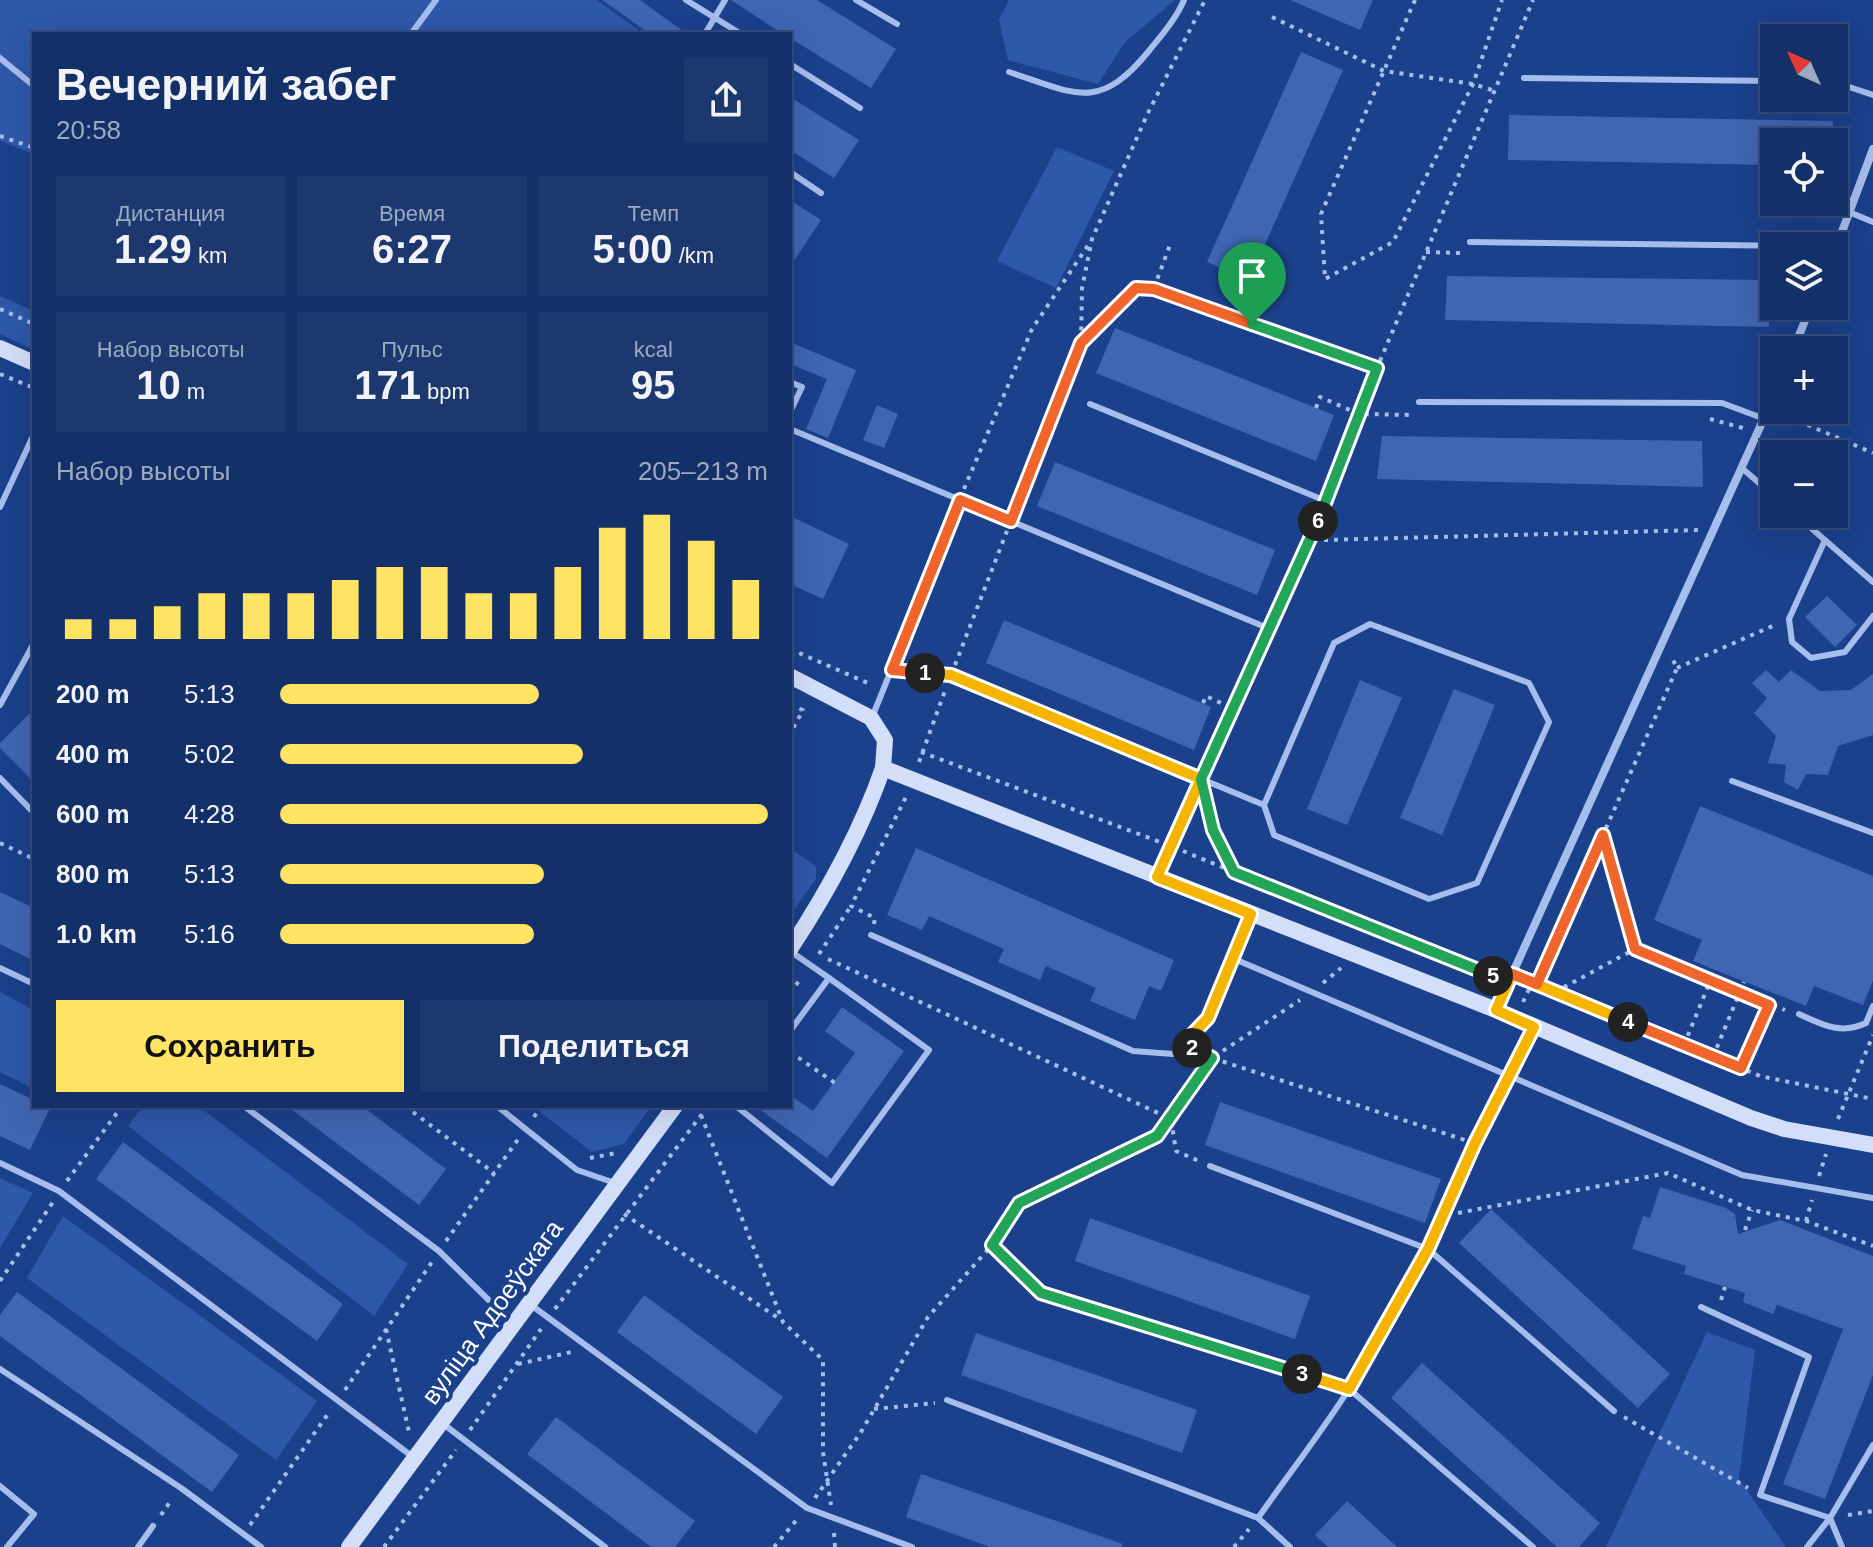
<!DOCTYPE html>
<html lang="ru">
<head>
<meta charset="utf-8">
<style>
	:root { --surface:#143069; --page:#1d386f; --text:#f1f3f6; --muted:#9da9c0; --line:#334b7d; --accent:#ffe363 }
	body { margin:0; font-family:Arial,sans-serif; background:var(--page); color:var(--text); height:100vh; display:flex; flex-direction:column; font-size:30px; white-space:nowrap }
	* { box-sizing:border-box; margin:0 }
	p { font-size:26px; color:var(--muted) }
	.icon { flex:none; width:44px; height:44px; fill:none; stroke:currentColor; stroke-width:2; stroke-linecap:round; stroke-linejoin:round }
	.map { position:relative; flex:1; overflow:hidden }
	.sheet { position:absolute; left:32px; top:32px; width:760px; height:1076px; display:flex; flex-direction:column; background:var(--surface); border-radius:0px; box-shadow:0 8px 32px #0002,0 0 0 2px var(--line) }
	.sheet>* { flex:none }
	.needle { width:52px; rotate:315deg }
	.tools { position:absolute; left:1760px; top:24px; display:grid; gap:16px }
	.tools a { display:grid; place-items:center; width:88px; height:88px; border-radius:0px; background:var(--surface); box-shadow:0 8px 32px #0002,0 0 0 2px var(--line); font-size:40px }
	.pin { position:absolute; display:grid; place-items:center; width:68px; height:68px; color:#fff; margin:-82px -34px; border-radius:50% 50% 50% 0; rotate:-45deg; box-shadow:0 0 8px #0007 }
	.pin .icon { rotate:45deg }
	.km { position:absolute; width:40px; height:40px; margin:-20px; border-radius:50%; background:#222; color:#fff; font-size:22px; line-height:40px; text-align:center }
	.round { display:grid; place-items:center; flex:none; width:84px; height:84px; border-radius:0px; background:var(--page) }
	.head { display:flex; align-items:center; justify-content:space-between; height:136px; padding:0 24px }
	h1 { font-size:44px; font-weight:600; line-height:60px }
	.figures { display:grid; grid-template-columns:repeat(3,1fr); gap:12px; height:136px; padding:8px 24px }
	.figures div { display:grid; align-content:center; border-radius:0px; background:var(--page); text-align:center }
	.figures b { font-size:40px; font-weight:600 }
	.figures small { font-size:22px; font-weight:400 }
	.figures p { font-size:22px }
	.chart { height:224px; padding:16px 24px }
	.chart p { display:flex; justify-content:space-between }
	.chart svg { width:100%; height:144px; margin-top:8px; stroke:var(--accent); stroke-width:6 }
	.action { display:flex; gap:16px; margin-top:auto; padding:16px 24px }
	.action a { flex:1; height:92px; border-radius:0px; background:var(--accent); color:#111; font-size:32px; font-weight:600; line-height:92px; text-align:center }
	.action a+a { background:var(--page); color:var(--text) }
	ul { padding:0 24px; list-style:none; font-size:26px }
	li { display:grid; grid-template-columns:128px 96px 1fr; align-items:center; height:60px }
	li i { height:20px; border-radius:10px; background:var(--accent) }
	.map>svg:first-child { display:block }
</style>
</head>
<body>
<div class="map">
<svg width="1873" height="1547" viewBox="0 0 1873 1547">
	<rect width="100%" height="100%" fill="#1b408c"/>
	<g fill="#2e58aa">
		<path d="M0,0H597L644,34H34V154L0,141Z"/>
		<path d="M1009,0H1175L1125,42L1098,84L1008,60L999,20Z"/>
		<path d="M1057,147L1114,171L1056,288L997,261Z"/>
		<path d="M0,296L34,311V350L0,334Z"/>
		<path d="M790,849L816,866V879L790,915Z"/>
		<path d="M0,992L34,1010V1089L0,1072Z"/>
		<path d="M143,1106H198L408,1264L374,1316L128,1126Z"/>
		<path d="M544,1106H651L624,1144L592,1152L540,1112Z"/>
		<path d="M0,1178L33,1193L0,1248Z"/>
		<path d="M63,1216L317,1401L276,1460L27,1278Z"/>
		<path d="M1707,1332L1755,1350L1739,1479L1786,1547H1606Z"/>
	</g>
	<g fill="#3f66b2">
		<path d="M602,0H640L687,34H650Z"/>
		<path d="M731,0H817L896,49L871,88L790,38V34H783Z"/>
		<path d="M1290,0H1373L1360,30Z"/>
		<path d="M1301,52L1343,70L1249,280L1207,262Z"/>
		<path d="M790,97L859,140L834,178L790,150Z"/>
		<path d="M1509,115L1833,121L1832,142H1774V165L1508,160Z"/>
		<path d="M790,200L821,220L790,267Z"/>
		<path d="M1447,276L1769,280V327L1445,320Z"/>
		<path d="M1115,328L1334,415L1316,461L1096,373Z"/>
		<path d="M790,342L856,370L828,438L806,429L827,379L790,364Z"/>
		<path d="M877,405L898,414L884,448L863,440Z"/>
		<path d="M1382,436L1702,441L1703,487L1377,479Z"/>
		<path d="M1055,462L1275,550L1257,595L1037,506Z"/>
		<path d="M790,516L849,544L823,599L790,584Z"/>
		<path d="M1827,596L1857,625L1835,647L1805,617Z"/>
		<path d="M1004,620L1211,707L1194,750L986,663Z"/>
		<path d="M1766,670L1779,682L1791,670L1820,691L1851,690L1873,674V735L1838,746L1828,775L1806,774L1798,790L1784,782L1786,765L1768,763L1776,736L1754,713L1767,698L1752,683Z"/>
		<path d="M1360,680L1402,698L1347,825L1307,809Z"/>
		<path d="M1454,689L1495,705L1442,835L1400,818Z"/>
		<path d="M34,709V782L0,748V743Z"/>
		<path d="M1700,806L1873,876V981L1863,1005L1814,986L1806,1006L1693,961L1702,940L1654,920Z"/>
		<path d="M916,848L1174,960L1161,991L1149,986L1135,1020L1090,1001L1096,988L1046,966L1040,980L998,962L1004,949L929,916L922,930L887,915Z"/>
		<path d="M0,892L34,908V961L0,944Z"/>
		<path d="M842,1007L904,1051L827,1158L755,1106H790V1095L813,1111L855,1053L825,1031Z"/>
		<path d="M0,1084L34,1100V1106L50,1108L30,1150L0,1136Z"/>
		<path d="M1220,1102L1441,1179L1425,1223L1205,1145Z"/>
		<path d="M287,1106H362L446,1169L419,1205Z"/>
		<path d="M123,1142L343,1304L317,1341L96,1179Z"/>
		<path d="M1660,1187L1726,1208L1735,1214L1738,1234L1780,1220L1873,1256V1375L1825,1499L1783,1484L1843,1329L1777,1305L1773,1314L1743,1302L1745,1293L1684,1274L1686,1266L1632,1249L1643,1216L1650,1218Z"/>
		<path d="M1491,1209L1670,1374L1638,1408L1459,1243Z"/>
		<path d="M1090,1218L1310,1296L1295,1339L1075,1261Z"/>
		<path d="M17,1292L239,1455L212,1492L0,1336V1315Z"/>
		<path d="M644,1295L783,1397L756,1434L617,1332Z"/>
		<path d="M976,1333L1197,1410L1182,1453L961,1375Z"/>
		<path d="M1422,1363L1600,1523L1579,1547H1557L1391,1398Z"/>
		<path d="M556,1417L695,1521L675,1547H651L527,1454Z"/>
		<path d="M921,1474L1123,1544L1122,1547H990L906,1517Z"/>
		<path d="M1347,1501L1397,1547H1328L1315,1535Z"/>
	</g>
	<g fill="none" stroke-linecap="round" stroke-linejoin="round">
		<g stroke="#a6beed" stroke-width="4" stroke-dasharray="4 6" stroke-linecap="butt">
			<path d="M1415,0L1321,214L1325,279L1393,242L1473,84L1502,0"/>
			<path d="M1272,17L1384,71L1473,84L1495,91"/>
			<path d="M0,136L34,148"/>
			<path d="M1426,252L1460,253"/>
			<path d="M1834,270L1838,271L1834,280"/>
			<path d="M1154,288L1170,245"/>
			<path d="M0,309L34,324"/>
			<path d="M1081,343L1136,288L1154,289L1377,368L1533,0"/>
			<path d="M0,374L34,388"/>
			<path d="M1316,408L1320,397L1359,414L1413,415"/>
			<path d="M1780,413L1873,453"/>
			<path d="M1710,419L1743,428"/>
			<path d="M1331,487L1376,368"/>
			<path d="M964,489L1032,329L1089,244"/>
			<path d="M1016,508L1081,343L1082,288L1092,239L1147,115L1205,0"/>
			<path d="M1324,540L1699,530"/>
			<path d="M790,649L870,684"/>
			<path d="M955,665L1007,531"/>
			<path d="M1677,668L1777,624"/>
			<path d="M1203,703L1206,696L1221,703"/>
			<path d="M790,705L803,710L790,734"/>
			<path d="M921,752L1160,842"/>
			<path d="M919,762L946,688"/>
			<path d="M1206,800L1213,830L1233,870"/>
			<path d="M1603,836L1635,949"/>
			<path d="M0,843L34,859"/>
			<path d="M1183,851L1489,976H1497"/>
			<path d="M874,924L875,918L851,906L906,797"/>
			<path d="M819,954L851,906"/>
			<path d="M828,959L1171,1119L1176,1151L1199,1161"/>
			<path d="M1525,979L1760,1076L1873,1099"/>
			<path d="M1323,983L1341,968"/>
			<path d="M1537,984L1677,668L1672,658"/>
			<path d="M1555,992L1635,949L1785,1010"/>
			<path d="M790,993L802,977"/>
			<path d="M1523,1002L1532,983"/>
			<path d="M1684,1045L1711,979"/>
			<path d="M1197,1050L1212,1058L1300,1000"/>
			<path d="M790,1052L835,1083"/>
			<path d="M1713,1057L1744,982"/>
			<path d="M1741,1068L1769,1005"/>
			<path d="M405,1106L494,1173"/>
			<path d="M701,1115L783,1322L823,1360V1452L831,1505"/>
			<path d="M534,1117L541,1106"/>
			<path d="M1838,1119L1873,1035"/>
			<path d="M590,1158L616,1153"/>
			<path d="M1819,1176L1826,1154"/>
			<path d="M67,1181L122,1106"/>
			<path d="M1458,1213L1668,1173L1752,1210L1806,1221L1873,1246"/>
			<path d="M624,1214L781,1320"/>
			<path d="M1806,1221L1812,1200"/>
			<path d="M1745,1230L1752,1210"/>
			<path d="M446,1241L519,1138"/>
			<path d="M992,1245L1033,1285"/>
			<path d="M0,1281L53,1202"/>
			<path d="M1721,1300L1725,1287"/>
			<path d="M555,1309L708,1106"/>
			<path d="M386,1329L409,1432"/>
			<path d="M518,1364L572,1352"/>
			<path d="M345,1390L432,1262"/>
			<path d="M874,1409L935,1403"/>
			<path d="M1624,1417L1748,1488"/>
			<path d="M470,1430L541,1329"/>
			<path d="M815,1498L861,1432L928,1317L992,1245L1019,1203L1157,1136L1212,1058L1465,1140"/>
			<path d="M161,1515L172,1499"/>
			<path d="M1848,1515L1873,1511"/>
			<path d="M250,1525L330,1411"/>
			<path d="M834,1533L835,1547"/>
			<path d="M384,1547L456,1450"/>
			<path d="M774,1547L799,1517"/>
			<path d="M1234,1547L1249,1529"/>
		</g>
		<g stroke="#a6beed" stroke-width="6">
			<path d="M686,0L741,34"/>
			<path d="M856,0L897,24"/>
			<path d="M411,34L436,0"/>
			<path d="M705,34L725,0"/>
			<path d="M0,58L34,86"/>
			<path d="M790,64L860,108"/>
			<path d="M1009,72C1074,93 1098,113 1148,52C1161,36 1176,19 1184,0"/>
			<path d="M1524,78L1774,81"/>
			<path d="M1834,82L1873,95"/>
			<path d="M790,172L821,193"/>
			<path d="M1849,212L1873,222"/>
			<path d="M1470,242L1799,246"/>
			<path d="M790,382L802,387L790,412"/>
			<path d="M1419,402L1722,403L1765,419"/>
			<path d="M1090,404L1326,501L1158,874"/>
			<path d="M790,429L1270,629"/>
			<path d="M1743,469L1774,496"/>
			<path d="M0,507L34,434"/>
			<path d="M1795,514L1873,582"/>
			<path d="M1825,540L1789,619L1792,642L1811,658L1845,652L1873,616"/>
			<path d="M892,670L951,675L1264,805L1274,835L1429,899L1477,883L1549,722L1529,683L1370,624L1334,643L1264,805"/>
			<path d="M0,705L34,643"/>
			<path d="M873,715L960,500"/>
			<path d="M0,778L34,813"/>
			<path d="M1732,781L1873,833"/>
			<path d="M871,935L1133,1051L1173,1054L1208,1018L1251,914"/>
			<path d="M790,951L829,978"/>
			<path d="M1232,958L1742,1175L1873,1198"/>
			<path d="M0,968L34,984"/>
			<path d="M1799,1014C1823,1025 1841,1035 1866,1023L1873,1006"/>
			<path d="M244,1106L439,1251L511,1322"/>
			<path d="M497,1106L577,1170L615,1183"/>
			<path d="M736,1106L832,1183L929,1050L829,978L790,1031"/>
			<path d="M0,1163L59,1191L413,1457"/>
			<path d="M1210,1166L1428,1249L1614,1411"/>
			<path d="M1041,1293L1349,1389L1533,1547"/>
			<path d="M531,1305L807,1508L912,1547"/>
			<path d="M1701,1307L1809,1357L1760,1495L1830,1518L1842,1547"/>
			<path d="M0,1369L181,1488L261,1547"/>
			<path d="M947,1400L1258,1518L1290,1547"/>
			<path d="M442,1423L605,1547"/>
			<path d="M0,1486L34,1514L7,1547"/>
			<path d="M1258,1518C1288,1475 1321,1433 1349,1389C1421,1274 1474,1148 1533,1027"/>
			<path d="M138,1547L153,1526"/>
			<path d="M1807,1547L1830,1518L1873,1445"/>
		</g>
		<g stroke="#a6beed" stroke-width="8">
			<path d="M1834,253L1873,149"/>
			<path d="M1793,350L1811,306"/>
			<path d="M1496,1010L1774,396"/>
		</g>
		<g stroke="#d3dff9" stroke-width="16">
			<path d="M0,348L34,363"/>
			<path d="M790,676L871,718L885,740L883,768L1496,1010L1751,1118L1784,1129L1873,1145"/>
			<path d="M790,949C827,893 861,831 883,768"/>
			<path d="M349,1547L675,1106"/>
		</g>
	</g>
	<g fill="none" stroke-linecap="round" stroke-linejoin="round">
		<g stroke="#fff" stroke-width="16">
			<path id="split-1" d="M925,673L892,670L960,500L1011,521L1081,343L1136,288L1154,289L1252,324"/>
		</g>
		<g stroke="#fff" stroke-width="16">
			<path id="split-2" d="M925,673L951,675L1201,779L1157,877L1251,914L1208,1018L1184,1043L1192,1048"/>
		</g>
		<g stroke="#fff" stroke-width="16">
			<path id="split-3" d="M1192,1048L1212,1058L1157,1136L1019,1203L992,1245L1041,1293L1302,1374"/>
		</g>
		<g stroke="#fff" stroke-width="16">
			<path id="split-4" d="M1302,1374L1349,1389L1428,1249L1475,1143L1534,1027L1496,1010L1512,974L1628,1022"/>
		</g>
		<g stroke="#fff" stroke-width="16">
			<path id="split-5" d="M1493,976L1512,974L1537,984L1603,835L1635,949L1769,1005L1741,1068L1628,1022"/>
		</g>
		<g stroke="#fff" stroke-width="16">
			<path id="split-6" d="M1318,521L1201,779L1213,830L1234,872L1493,976"/>
		</g>
		<g stroke="#fff" stroke-width="16">
			<path id="split-7" d="M1252,324L1377,368L1318,521"/>
		</g>
		<use href="#split-1" stroke="#f0652b" stroke-width="10"/>
		<use href="#split-2" stroke="#f5b400" stroke-width="10"/>
		<use href="#split-3" stroke="#22a559" stroke-width="10"/>
		<use href="#split-4" stroke="#f5b400" stroke-width="10"/>
		<use href="#split-5" stroke="#f0652b" stroke-width="10"/>
		<use href="#split-6" stroke="#22a559" stroke-width="10"/>
		<use href="#split-7" stroke="#22a559" stroke-width="10"/>
	</g>
	<g text-anchor="middle" stroke-width="8" stroke-linejoin="round" paint-order="stroke">
		<g font-size="26" fill="#fff" stroke="#1b408c">
			<text transform="translate(492 1312) rotate(-54)" y="9">вуліца Адоеўскага</text>
		</g>
	</g>
</svg>
<div class="tools">
<a><svg class="needle" viewBox="-14 -14 28 28"><path d="M0-13l5 13h-10z" fill="#e53935"/><path d="M0 13l5-13h-10z" fill="#9da9c0"/></svg></a>
<a><svg class="icon" aria-label="locate" viewBox="0 0 24 24"><circle cx="12" cy="12" r="6"/><path d="M12 2v4M12 18v4M2 12h4M18 12h4"/></svg></a>
<a><svg class="icon" aria-label="layers" viewBox="0 0 24 24"><path d="M12 4l9 5-9 5-9-5zM3 14l9 5 9-5"/></svg></a>
<a>+</a>
<a>−</a>
</div>
<div class="pin" style="left:1252px;top:324px;background:#1e9e55"><svg class="icon" aria-label="arrive" viewBox="0 0 24 24"><path d="M6 21V4h12l-3 4 3 4H6"/></svg></div>
<b class="km" style="left:925px;top:673px">1</b>
<b class="km" style="left:1192px;top:1048px">2</b>
<b class="km" style="left:1302px;top:1374px">3</b>
<b class="km" style="left:1628px;top:1022px">4</b>
<b class="km" style="left:1493px;top:976px">5</b>
<b class="km" style="left:1318px;top:521px">6</b>
<section class="sheet">
<div class="head"><div><h1>Вечерний забег</h1><p>20:58</p></div><a class="round"><svg class="icon" aria-label="share" viewBox="0 0 24 24"><path d="M12 15V3M7 8l5-5 5 5M5 13v7h14v-7"/></svg></a></div>
<div class="figures">
<div><p>Дистанция</p><b>1.29<small> km</small></b></div>
<div><p>Время</p><b>6:27</b></div>
<div><p>Темп</p><b>5:00<small> /km</small></b></div>
</div>
<div class="figures">
<div><p>Набор высоты</p><b>10<small> m</small></b></div>
<div><p>Пульс</p><b>171<small> bpm</small></b></div>
<div><p>kcal</p><b>95</b></div>
</div>
<div class="chart"><p><span>Набор высоты</span>205–213 m</p>
<svg viewBox="0 0 160 44" preserveAspectRatio="none"><path d="M5 44V38M15 44V38M25 44V34M35 44V30M45 44V30M55 44V30M65 44V26M75 44V22M85 44V22M95 44V30M105 44V30M115 44V22M125 44V10M135 44V6M145 44V14M155 44V26"/></svg>
</div>
<ul>
<li><b>200 m</b>5:13<i style="width:53%"></i></li>
<li><b>400 m</b>5:02<i style="width:62%"></i></li>
<li><b>600 m</b>4:28<i style="width:100%"></i></li>
<li><b>800 m</b>5:13<i style="width:54%"></i></li>
<li><b>1.0 km</b>5:16<i style="width:52%"></i></li>
</ul>
<div class="action"><a>Сохранить</a><a>Поделиться</a></div>
</section>
</div>
</body>
</html>
